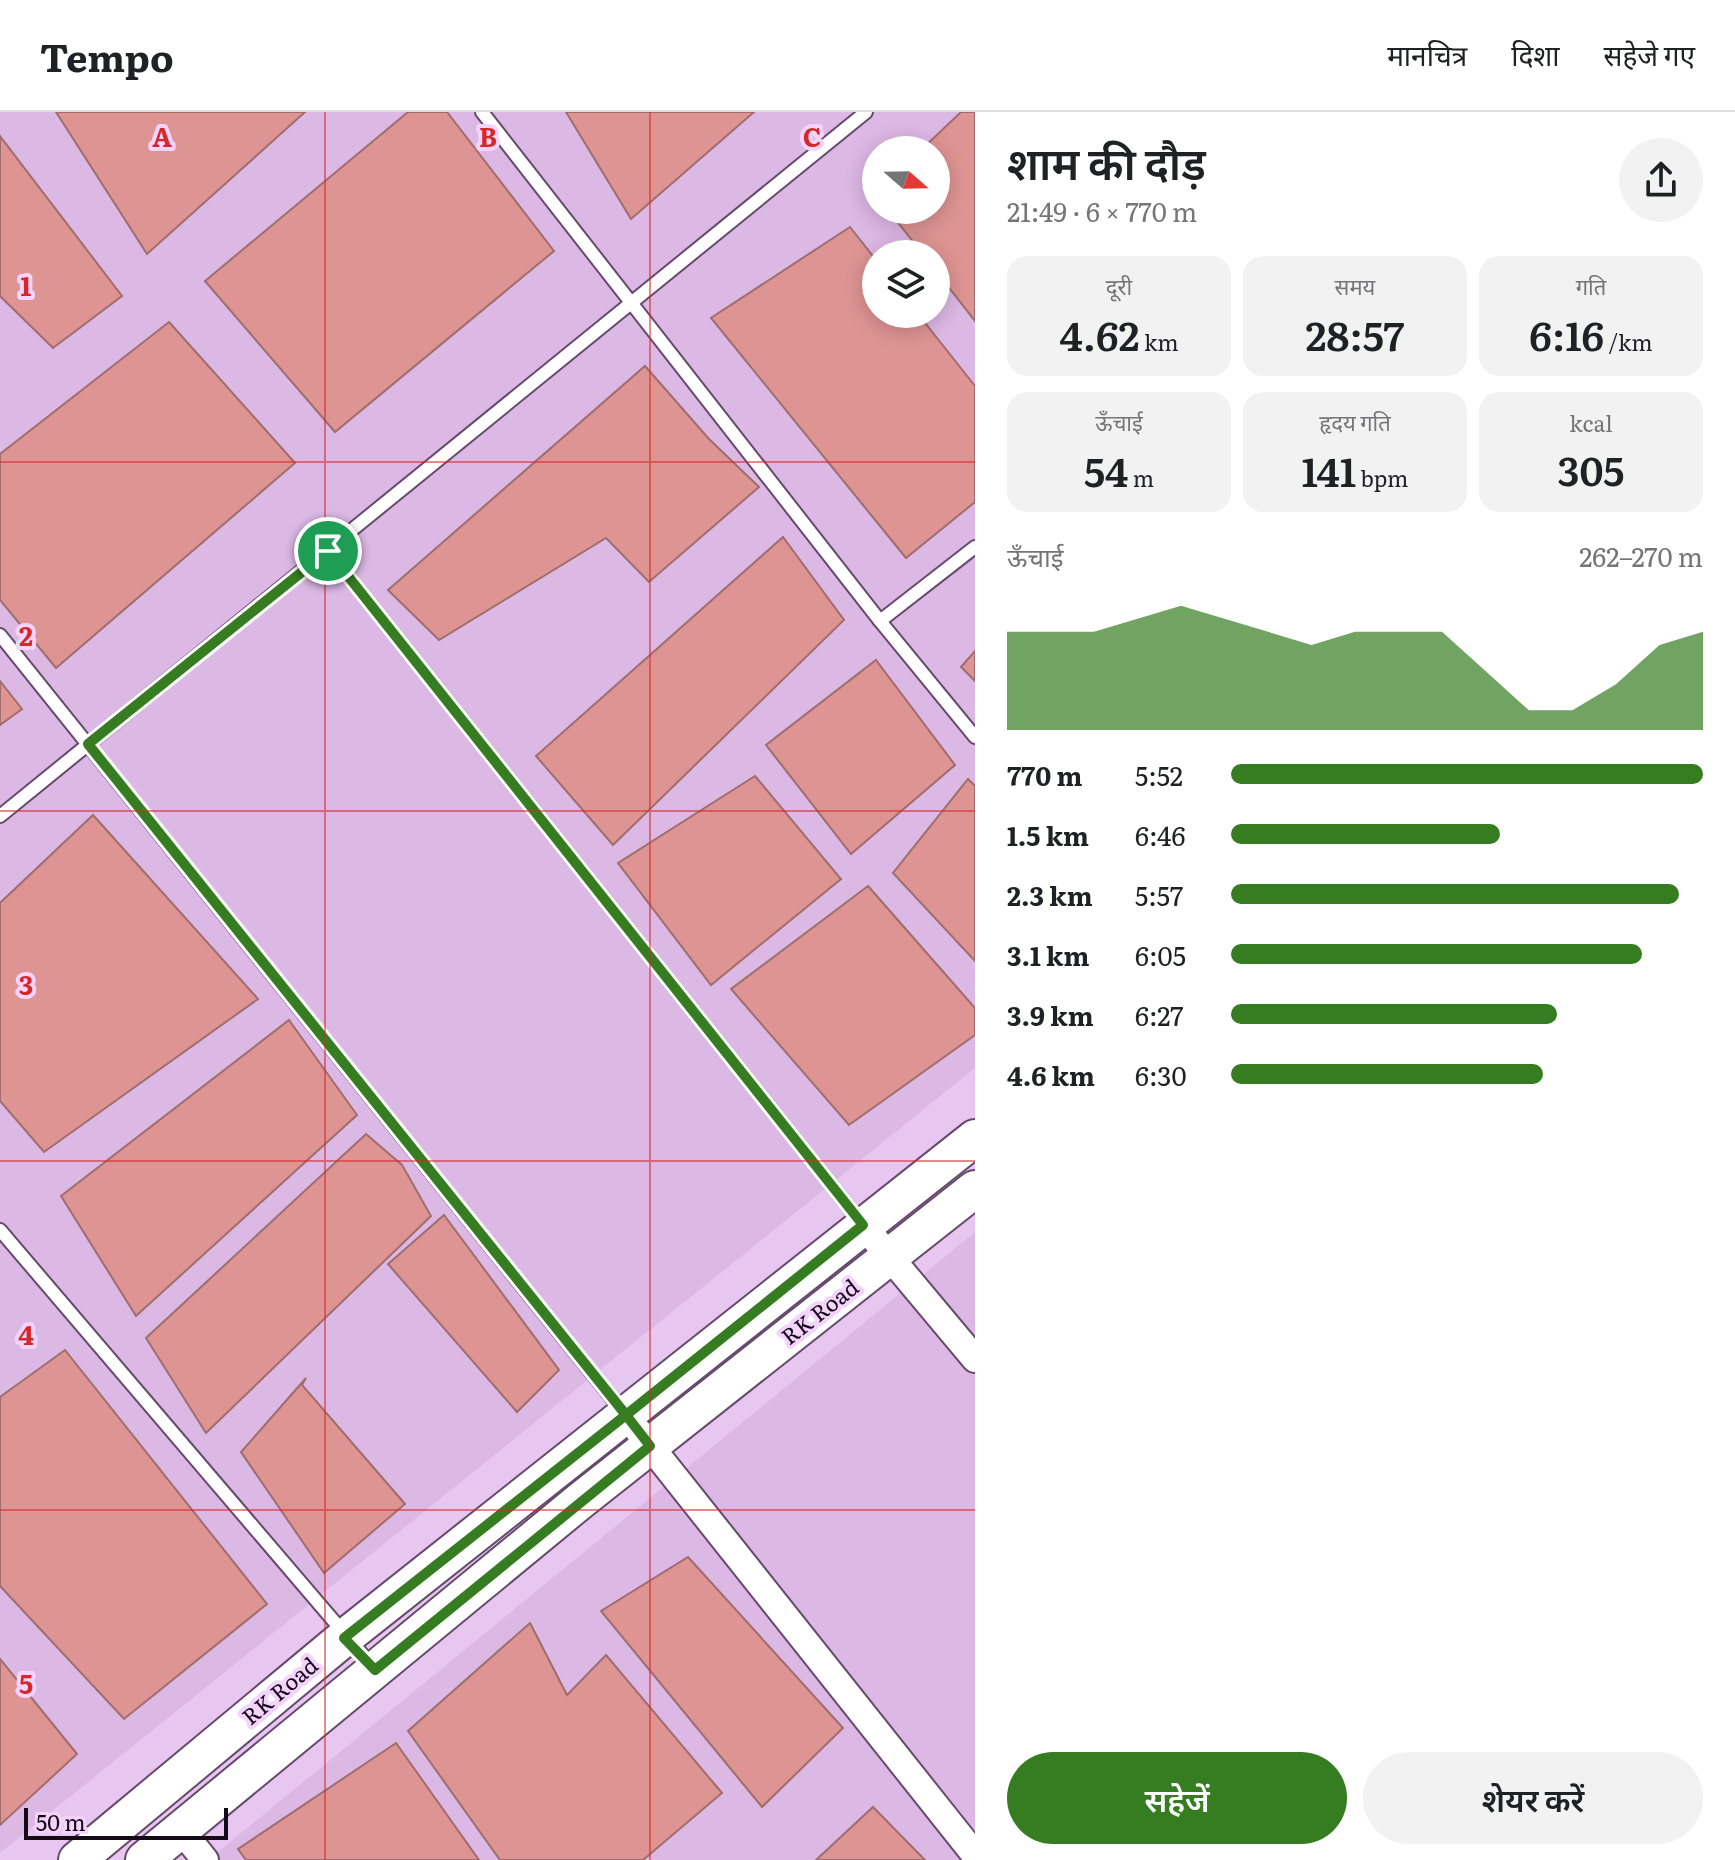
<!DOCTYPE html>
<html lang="hi">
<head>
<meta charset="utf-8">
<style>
	:root { --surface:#fff; --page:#f2f2f2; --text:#202124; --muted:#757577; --line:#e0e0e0; --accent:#367d22 }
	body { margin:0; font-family:Literata,"Noto Sans Devanagari",serif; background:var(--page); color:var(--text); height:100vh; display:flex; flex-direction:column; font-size:30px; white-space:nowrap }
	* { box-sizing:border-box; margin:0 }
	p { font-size:26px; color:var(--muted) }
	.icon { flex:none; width:44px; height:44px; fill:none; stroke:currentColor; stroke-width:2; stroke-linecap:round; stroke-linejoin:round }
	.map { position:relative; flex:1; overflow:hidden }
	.sheet { display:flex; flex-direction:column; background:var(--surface); width:760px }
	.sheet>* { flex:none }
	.needle { width:52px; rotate:110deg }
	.buttons { position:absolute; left:862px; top:24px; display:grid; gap:16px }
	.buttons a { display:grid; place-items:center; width:88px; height:88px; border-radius:50%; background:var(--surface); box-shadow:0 4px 20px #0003; font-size:40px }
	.scale { position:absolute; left:24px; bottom:20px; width:204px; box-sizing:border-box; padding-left:8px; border:4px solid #150a18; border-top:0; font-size:22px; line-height:28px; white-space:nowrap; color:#150a18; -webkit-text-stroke:6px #f4d4fc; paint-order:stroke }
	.pin { position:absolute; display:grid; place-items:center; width:68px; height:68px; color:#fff; margin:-34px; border:4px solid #fff; border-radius:50%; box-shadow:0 2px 8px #0007 }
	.round { display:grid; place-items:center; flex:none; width:84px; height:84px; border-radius:42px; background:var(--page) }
	.overview { display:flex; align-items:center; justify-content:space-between; height:136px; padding:0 32px }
	h1 { font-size:44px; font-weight:600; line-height:60px }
	.metrics { display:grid; grid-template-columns:repeat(3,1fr); gap:12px; height:136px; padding:8px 32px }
	.metrics div { display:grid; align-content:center; border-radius:20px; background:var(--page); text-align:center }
	.metrics b { font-size:40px; font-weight:600 }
	.metrics small { font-size:22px; font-weight:400 }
	.metrics p { font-size:22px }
	.chart { height:224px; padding:16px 32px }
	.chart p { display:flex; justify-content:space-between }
	.chart svg { width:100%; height:144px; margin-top:8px; fill:var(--accent); opacity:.7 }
	.primary-button { display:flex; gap:16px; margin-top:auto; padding:16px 32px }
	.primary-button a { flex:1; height:92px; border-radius:48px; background:var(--accent); color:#fff; font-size:32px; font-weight:600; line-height:92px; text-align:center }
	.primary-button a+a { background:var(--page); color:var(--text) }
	ul { padding:0 32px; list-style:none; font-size:26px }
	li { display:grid; grid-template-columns:128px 96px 1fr; align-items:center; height:60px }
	li i { height:20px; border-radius:10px; background:var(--accent) }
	header { display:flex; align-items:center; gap:48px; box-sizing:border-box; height:112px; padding:0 40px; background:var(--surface); border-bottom:2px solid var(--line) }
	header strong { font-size:38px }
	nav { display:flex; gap:44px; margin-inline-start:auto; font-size:28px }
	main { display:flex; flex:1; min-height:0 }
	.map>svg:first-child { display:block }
</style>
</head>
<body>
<header>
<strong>Tempo</strong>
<nav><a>मानचित्र</a><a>दिशा</a><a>सहेजे गए</a></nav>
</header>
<main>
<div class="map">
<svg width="975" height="1748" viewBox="0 0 975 1748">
	<rect width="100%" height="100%" fill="#e7c7ef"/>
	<g fill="#dcb8e5" fill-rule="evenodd">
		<path d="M0,0H975V956L0,1741ZM876,38H936V98H876ZM876,142H936V202H876Z"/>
		<path d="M975,1120V1748H208Z"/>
	</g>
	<g fill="#de9493" stroke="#9f6d6d" stroke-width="2">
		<path d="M56,0H305L147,142Z"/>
		<path d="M408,0H447L554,139L335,320L205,169Z"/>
		<path d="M566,0H754L631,107Z"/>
		<path d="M961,0H975V209L936,159V142H923L888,98H936V38H921Z"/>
		<path d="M0,24L122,184L53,236L0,184Z"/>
		<path d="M850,115L876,148V202H918L975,274V390L906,446L711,206Z"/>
		<path d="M169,210L295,351L56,556L0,488V342Z"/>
		<path d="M645,254L709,327L759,375L649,470L606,426L439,528L388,478Z"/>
		<path d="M783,425L844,508L613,733L536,644Z"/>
		<path d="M975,539V569L961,555Z"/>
		<path d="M876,548L955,653L851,742L766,633Z"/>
		<path d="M0,569L22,597L0,613Z"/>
		<path d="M755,664L841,767L711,873L618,751Z"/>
		<path d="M968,667L975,674V849L893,761Z"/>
		<path d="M93,703L258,887L44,1040L0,989V791Z"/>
		<path d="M868,774L975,896V923L849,1013L731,877Z"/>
		<path d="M289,908L357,1003L136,1204L61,1084Z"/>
		<path d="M366,1022L402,1053L431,1104L206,1321L146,1226Z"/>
		<path d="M444,1103L559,1258L517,1300L388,1152Z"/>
		<path d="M65,1238L267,1492L124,1607L0,1474V1285Z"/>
		<path d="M306,1266L302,1273L405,1392L324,1461L241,1340Z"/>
		<path d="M688,1445L843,1616L762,1695L601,1499Z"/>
		<path d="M530,1511L567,1583L606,1543L722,1681L643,1748H500L408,1619Z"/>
		<path d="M0,1547L77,1642L0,1713Z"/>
		<path d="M396,1631L479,1748H246L238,1737Z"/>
		<path d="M873,1695L925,1748H816Z"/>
	</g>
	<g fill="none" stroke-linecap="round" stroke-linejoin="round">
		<g stroke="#664a6c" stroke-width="16">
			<g id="lane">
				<path d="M482,0L880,509L975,625"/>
				<path d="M328,439L863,1113"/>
				<path d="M880,509L975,435"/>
				<path d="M0,523L624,1301"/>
				<path d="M0,704L866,0"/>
				<path d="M0,1118L373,1555"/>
			</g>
		</g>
		<g stroke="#664a6c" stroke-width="30">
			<g id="street">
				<path d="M863,1113L975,1247"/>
				<path d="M639,1320L975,1743"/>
				<path d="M181,1718L205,1748"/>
			</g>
		</g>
		<g stroke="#664a6c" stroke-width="40">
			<g id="secondary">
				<path d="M77,1748L344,1526L975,1026"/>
				<path d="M144,1748L580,1389L975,1077"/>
			</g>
		</g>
		<use href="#lane" stroke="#fff" stroke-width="12"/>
		<use href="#street" stroke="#fff" stroke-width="26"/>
		<use href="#secondary" stroke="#fff" stroke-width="36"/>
	</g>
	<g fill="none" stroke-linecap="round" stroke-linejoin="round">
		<g stroke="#fff" stroke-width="16">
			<path id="route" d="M328,439L88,632L626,1303L344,1526L375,1558L650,1334L626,1303L863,1113L328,439"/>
		</g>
		<use href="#route" stroke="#367d22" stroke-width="10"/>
	</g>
	<path fill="none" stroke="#d62828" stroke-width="2" stroke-opacity="0.55" d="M325,0V1748M650,0V1748M0,350H975M0,699H975M0,1049H975M0,1398H975"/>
	<g text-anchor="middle" stroke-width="8" stroke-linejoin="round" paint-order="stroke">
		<g font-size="22" fill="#150a18" stroke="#f4d4fc">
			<text transform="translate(820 1200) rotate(-38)" y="8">RK Road</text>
			<text transform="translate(280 1579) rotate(-40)" y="8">RK Road</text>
		</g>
	</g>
	<g font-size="26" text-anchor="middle" font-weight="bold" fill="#d62828" stroke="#f4d4fc" stroke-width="8" stroke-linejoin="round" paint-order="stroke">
		<text x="162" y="35">A</text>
		<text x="488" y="35">B</text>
		<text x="812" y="35">C</text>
		<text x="26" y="184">1</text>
		<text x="26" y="534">2</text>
		<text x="26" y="883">3</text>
		<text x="26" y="1233">4</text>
		<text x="26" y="1582">5</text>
	</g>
</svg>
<div class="buttons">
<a><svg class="needle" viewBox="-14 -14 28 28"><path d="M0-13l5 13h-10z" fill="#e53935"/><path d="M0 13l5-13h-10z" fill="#757577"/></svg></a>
<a><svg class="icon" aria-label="layers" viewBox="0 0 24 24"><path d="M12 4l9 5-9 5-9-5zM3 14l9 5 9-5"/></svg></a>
</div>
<div class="scale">50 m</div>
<div class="pin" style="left:328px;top:439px;background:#1e9e55"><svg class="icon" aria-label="arrive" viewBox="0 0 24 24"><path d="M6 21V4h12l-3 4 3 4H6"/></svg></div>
</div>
<section class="sheet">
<div class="overview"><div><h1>शाम की दौड़</h1><p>21:49 · 6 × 770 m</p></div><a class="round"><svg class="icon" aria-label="share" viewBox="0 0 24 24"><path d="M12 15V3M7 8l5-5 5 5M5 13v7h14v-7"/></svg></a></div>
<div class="metrics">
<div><p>दूरी</p><b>4.62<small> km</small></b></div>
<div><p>समय</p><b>28:57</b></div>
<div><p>गति</p><b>6:16<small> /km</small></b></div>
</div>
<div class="metrics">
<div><p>ऊँचाई</p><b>54<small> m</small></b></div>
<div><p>हृदय गति</p><b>141<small> bpm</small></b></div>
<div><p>kcal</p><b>305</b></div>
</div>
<div class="chart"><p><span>ऊँचाई</span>262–270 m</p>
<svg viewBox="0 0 160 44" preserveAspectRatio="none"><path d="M0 44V14L10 14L20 14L30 10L40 6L50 10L60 14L70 18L80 14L90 14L100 14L110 26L120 38L130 38L140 30L150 18L160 14V44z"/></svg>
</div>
<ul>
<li><b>770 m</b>5:52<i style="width:100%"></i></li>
<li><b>1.5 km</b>6:46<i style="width:57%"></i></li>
<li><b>2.3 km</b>5:57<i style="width:95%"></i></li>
<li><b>3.1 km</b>6:05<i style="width:87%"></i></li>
<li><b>3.9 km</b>6:27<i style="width:69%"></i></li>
<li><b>4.6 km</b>6:30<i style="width:66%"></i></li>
</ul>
<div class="primary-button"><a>सहेजें</a><a>शेयर करें</a></div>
</section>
</main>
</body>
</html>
